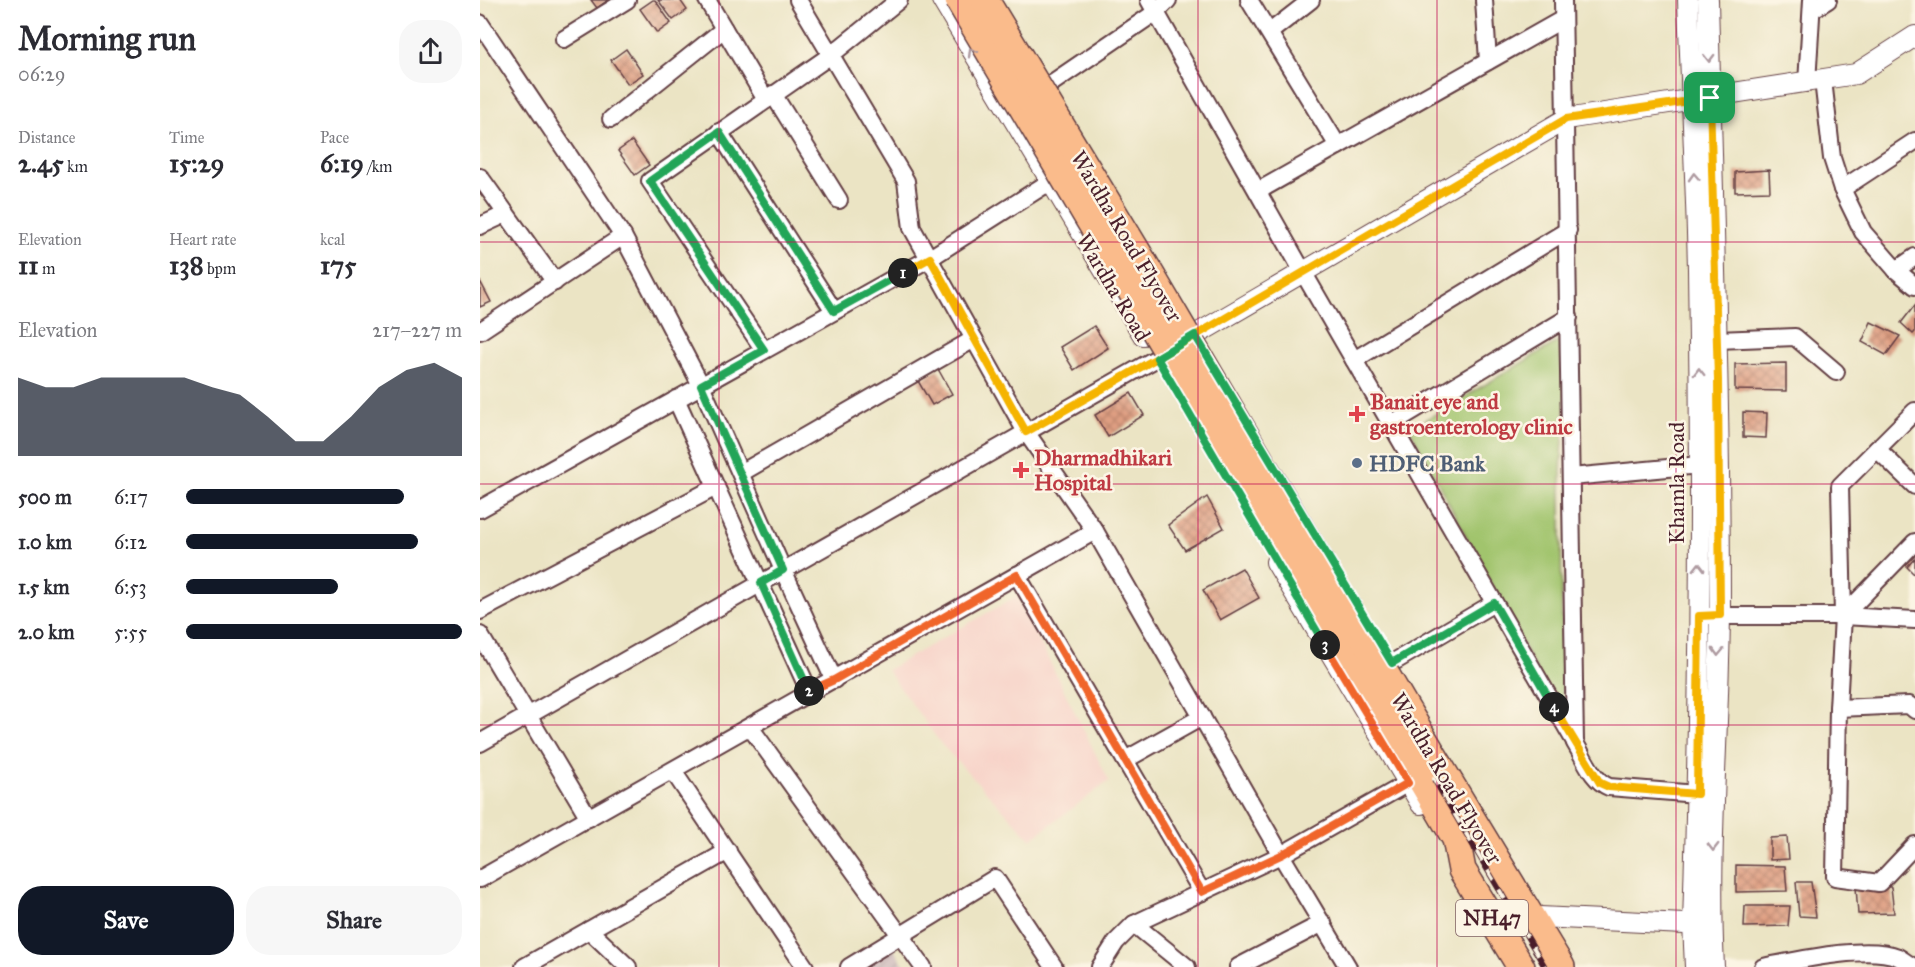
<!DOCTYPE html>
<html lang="en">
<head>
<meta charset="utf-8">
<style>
	:root { --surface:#fff; --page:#f7f7f7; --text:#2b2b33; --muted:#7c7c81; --accent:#111827 }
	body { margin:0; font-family:"IM FELL Great Primer",serif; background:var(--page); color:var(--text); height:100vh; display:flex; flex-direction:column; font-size:22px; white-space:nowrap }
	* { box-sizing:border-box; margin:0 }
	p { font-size:20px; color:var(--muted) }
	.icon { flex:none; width:33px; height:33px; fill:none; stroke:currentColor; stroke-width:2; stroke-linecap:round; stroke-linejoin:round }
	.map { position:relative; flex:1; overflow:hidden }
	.panel { display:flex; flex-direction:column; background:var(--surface); width:480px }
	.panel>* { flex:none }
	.pin { position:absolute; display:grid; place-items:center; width:51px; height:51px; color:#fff; margin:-26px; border-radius:12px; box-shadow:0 3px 9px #0006 }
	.km { position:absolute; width:30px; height:30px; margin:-15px; border-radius:50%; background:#222; color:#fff; font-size:16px; line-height:30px; text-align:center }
	.round { display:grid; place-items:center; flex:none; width:63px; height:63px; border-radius:24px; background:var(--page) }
	.headline { display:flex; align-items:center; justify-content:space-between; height:102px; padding:0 18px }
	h1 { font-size:33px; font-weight:800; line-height:45px }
	.stats { display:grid; grid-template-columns:repeat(3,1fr); gap:9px; height:102px; padding:6px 18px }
	.stats div { display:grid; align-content:center }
	.stats b { font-size:26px; font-weight:800 }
	.stats small { font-size:16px; font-weight:400 }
	.stats p { font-size:16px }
	.chart { height:168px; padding:12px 18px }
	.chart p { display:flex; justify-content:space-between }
	.chart svg { width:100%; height:108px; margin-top:6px; fill:var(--accent); opacity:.7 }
	.primary-button { display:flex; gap:12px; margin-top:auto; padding:12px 18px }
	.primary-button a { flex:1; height:69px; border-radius:24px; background:var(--accent); color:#fff; font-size:24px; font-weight:800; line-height:69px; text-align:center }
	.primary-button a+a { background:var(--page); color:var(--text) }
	ul { padding:0 18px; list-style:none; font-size:20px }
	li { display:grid; grid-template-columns:96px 72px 1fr; align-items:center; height:45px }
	li i { height:15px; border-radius:8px; background:var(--accent) }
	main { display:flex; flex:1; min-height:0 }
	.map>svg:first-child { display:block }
</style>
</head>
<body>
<main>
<section class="panel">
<div class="headline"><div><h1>Morning run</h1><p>06:29</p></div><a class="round"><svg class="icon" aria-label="share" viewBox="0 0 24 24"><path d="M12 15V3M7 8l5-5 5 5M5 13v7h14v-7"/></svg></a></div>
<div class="stats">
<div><p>Distance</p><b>2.45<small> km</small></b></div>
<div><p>Time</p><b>15:29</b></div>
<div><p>Pace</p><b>6:19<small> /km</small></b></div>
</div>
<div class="stats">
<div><p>Elevation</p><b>11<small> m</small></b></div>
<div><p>Heart rate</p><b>138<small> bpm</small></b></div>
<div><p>kcal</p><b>175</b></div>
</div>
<div class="chart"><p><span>Elevation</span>217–227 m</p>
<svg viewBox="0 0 160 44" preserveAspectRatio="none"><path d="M0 44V12L10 16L20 16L30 12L40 12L50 12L60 12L70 16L80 19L90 28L100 38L110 38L120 28L130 16L140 9L150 6L160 12V44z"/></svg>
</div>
<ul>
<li><b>500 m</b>6:17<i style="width:79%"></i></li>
<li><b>1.0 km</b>6:12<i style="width:84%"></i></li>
<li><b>1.5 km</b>6:53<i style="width:55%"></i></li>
<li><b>2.0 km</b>5:55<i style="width:100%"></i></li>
</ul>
<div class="primary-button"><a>Save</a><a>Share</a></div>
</section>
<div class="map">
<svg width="1435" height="967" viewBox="0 0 1435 967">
	<defs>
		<pattern id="industrial-furrows" width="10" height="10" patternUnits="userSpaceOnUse" patternTransform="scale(1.5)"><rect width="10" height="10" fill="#d2bfc0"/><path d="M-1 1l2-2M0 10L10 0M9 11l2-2" fill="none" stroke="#b6a4a5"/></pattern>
		<pattern id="building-cross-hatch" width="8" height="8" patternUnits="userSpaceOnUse" patternTransform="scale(1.5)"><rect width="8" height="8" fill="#df9f82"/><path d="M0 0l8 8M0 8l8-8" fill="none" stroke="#b7816b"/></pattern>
	</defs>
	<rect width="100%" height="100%" fill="#fcf5e5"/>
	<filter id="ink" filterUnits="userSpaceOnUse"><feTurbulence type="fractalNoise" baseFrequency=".0167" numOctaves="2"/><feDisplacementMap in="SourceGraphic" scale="12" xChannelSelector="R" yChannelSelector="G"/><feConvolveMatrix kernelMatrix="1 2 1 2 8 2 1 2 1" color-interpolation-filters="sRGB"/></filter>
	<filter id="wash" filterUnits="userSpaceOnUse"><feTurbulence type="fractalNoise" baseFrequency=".008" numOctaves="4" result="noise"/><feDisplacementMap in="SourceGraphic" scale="24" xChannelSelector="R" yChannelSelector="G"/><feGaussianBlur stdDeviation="1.35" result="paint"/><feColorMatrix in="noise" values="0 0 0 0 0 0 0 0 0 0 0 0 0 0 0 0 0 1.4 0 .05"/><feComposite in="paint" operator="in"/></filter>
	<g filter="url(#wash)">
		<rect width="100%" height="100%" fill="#ebe4c4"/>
		<path fill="#f7d1c7" d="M537,596L629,781L551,839L462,745L407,670Z"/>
		<path fill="url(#industrial-furrows)" d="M412,947L426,967H381Z"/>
		<path fill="#a1c46d" stroke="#76724c" stroke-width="1.5" d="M1089,335L1081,472L1082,720L930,429Z"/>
		<g id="blocks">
			<g fill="url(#building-cross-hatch)">
				<path d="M111,0H128L117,8Z"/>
				<path d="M173,0H175L191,23L177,33L160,9Z"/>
				<path d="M178,0H200L207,10L193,20Z"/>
				<path d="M146,49L163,74L148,84L131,60Z"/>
				<path d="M152,141L169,165L155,175L138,151Z"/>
				<path d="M1289,170L1290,191L1255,192V172Z"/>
				<path d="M0,281L11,302L0,307Z"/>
				<path d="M1435,305V332L1433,334L1421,323Z"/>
				<path d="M1391,322L1420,336L1406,355L1382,342Z"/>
				<path d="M614,326L628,348L594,370L580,347Z"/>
				<path d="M1306,363V391L1255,390V364Z"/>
				<path d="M458,369L472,394L452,405L438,381Z"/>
				<path d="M651,393L664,415L628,437L615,415Z"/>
				<path d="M1263,412L1287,413L1286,438L1263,437Z"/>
				<path d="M727,497L744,528L705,550L688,525Z"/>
				<path d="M1435,558V575L1427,567Z"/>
				<path d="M762,568L779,598L740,620L723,590Z"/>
				<path d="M1307,837L1309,859L1290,860V838Z"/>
				<path d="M1256,865L1305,866L1307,891L1256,892Z"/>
				<path d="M1316,882H1331L1336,917L1319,916Z"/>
				<path d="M1376,887H1411L1414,913L1378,914Z"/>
				<path d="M1265,906H1310L1308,926L1264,927Z"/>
			</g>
		</g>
	</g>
	<g filter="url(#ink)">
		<use href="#blocks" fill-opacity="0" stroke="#623d42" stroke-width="1.5"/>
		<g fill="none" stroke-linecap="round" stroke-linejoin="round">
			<g stroke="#623d42" stroke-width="20">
				<g id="minor">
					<path d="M227,0L286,100"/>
					<path d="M318,0L426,181L432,228L494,339L546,432L615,531L801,855L868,967"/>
					<path d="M669,0L823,272L1095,742"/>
					<path d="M769,0L858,146"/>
					<path d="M1004,0L1008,61"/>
					<path d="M1083,0L1095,743C1105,759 1112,780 1129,787L1217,794"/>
					<path d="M1332,10L1348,0"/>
					<path d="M0,23L143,236L221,385L303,570L354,680"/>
					<path d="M790,32L831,0"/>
					<path d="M84,39L147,0"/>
					<path d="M1343,80L1352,158L1362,189L1383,232L1416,270L1435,286"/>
					<path d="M1327,83L1332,0"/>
					<path d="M569,85L676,12L688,0"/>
					<path d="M293,94L359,200"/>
					<path d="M131,119L244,29"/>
					<path d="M239,132L354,311"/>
					<path d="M0,177L75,282"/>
					<path d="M1362,189L1435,141"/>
					<path d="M778,191L1083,19"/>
					<path d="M0,226L26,214"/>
					<path d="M1416,270L1435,257"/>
					<path d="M0,331L143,236"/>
					<path d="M1237,340L1315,337L1356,372"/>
					<path d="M284,350L170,181L351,55L419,0"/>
					<path d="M874,360L1088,230"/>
					<path d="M196,399L329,691"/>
					<path d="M1435,411L1360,486L1363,616L1358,708L1355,877L1399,883L1435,845"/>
					<path d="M911,424L1089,317"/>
					<path d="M1397,449L1435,486"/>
					<path d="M261,473L494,339"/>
					<path d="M1091,477L1220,465"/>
					<path d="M0,509L450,258L571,181"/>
					<path d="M537,575L722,892"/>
					<path d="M0,611L236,487"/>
					<path d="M1229,616H1363L1435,620"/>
					<path d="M1363,616L1435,542"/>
					<path d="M0,635L109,818"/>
					<path d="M912,663L1014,603"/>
					<path d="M1358,708L1429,705L1435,710"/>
					<path d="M270,727L443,967"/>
					<path d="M0,743L677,358"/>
					<path d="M645,760L722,717"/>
					<path d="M193,771L325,967"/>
					<path d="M0,879L615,531"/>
					<path d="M654,924L707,967"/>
					<path d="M109,930L148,967"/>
					<path d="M44,967L248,851"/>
					<path d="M369,967L515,878L574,967"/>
					<path d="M620,967L636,942L654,924L801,855L928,783"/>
					<path d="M758,967L843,923"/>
					<path d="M1283,967C1315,961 1387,944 1418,957C1423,960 1428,964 1434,967"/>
				</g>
			</g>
			<g stroke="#623d42" stroke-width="22">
				<g id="tertiary">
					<path d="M462,0L663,335"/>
					<path d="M1208,0C1211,90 1216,180 1218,269C1222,488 1220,706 1213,924L1215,967"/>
					<path d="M1228,0C1233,204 1240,408 1240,612C1239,731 1228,849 1234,967"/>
					<path d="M698,345L1086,119L1376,74L1435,36"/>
					<path d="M796,562L941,804"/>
					<path d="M1060,917L1225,925"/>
				</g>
			</g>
			<g stroke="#623d42" stroke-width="30">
				<g id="trunk">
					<path d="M959,765L1081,967"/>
					<path d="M939,776L976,839L982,870L1041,967"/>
				</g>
			</g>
			<use href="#minor" stroke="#fff" stroke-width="16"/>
			<use href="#tertiary" stroke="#fff" stroke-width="20"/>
			<use href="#trunk" stroke="#fabb8b" stroke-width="27"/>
			<g stroke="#4a1f2b" stroke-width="6">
				<path id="rail" d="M492,0L544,86L1065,967"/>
			</g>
			<use href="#rail" stroke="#fcf5e5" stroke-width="4" stroke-dasharray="11" stroke-linecap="butt"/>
			<g stroke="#623d42" stroke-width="30" stroke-linecap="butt">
				<g id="trunk-bridge">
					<path d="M479,0L939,776"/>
					<path d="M505,0L662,260L959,765"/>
				</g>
			</g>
			<use href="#trunk-bridge" stroke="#fabb8b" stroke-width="27"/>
		</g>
		<defs><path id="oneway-chevron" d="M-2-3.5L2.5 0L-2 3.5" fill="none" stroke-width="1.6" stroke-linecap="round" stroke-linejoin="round" transform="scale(1.5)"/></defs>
		<g stroke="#ae9aa0">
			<use href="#oneway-chevron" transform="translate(492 52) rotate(-121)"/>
			<use href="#oneway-chevron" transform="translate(1229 58) rotate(89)"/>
			<use href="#oneway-chevron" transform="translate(1214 177) rotate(-93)"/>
			<use href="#oneway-chevron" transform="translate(1219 372) rotate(-91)"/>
			<use href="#oneway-chevron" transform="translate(1219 567) rotate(-90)"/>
			<use href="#oneway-chevron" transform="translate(1238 652) rotate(92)"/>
			<use href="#oneway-chevron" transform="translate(1233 847) rotate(90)"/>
		</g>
	</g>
	<g fill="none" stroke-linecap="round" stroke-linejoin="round" filter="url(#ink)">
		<g stroke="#fff" stroke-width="12">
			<path id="split-1" d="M423,273L450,258L546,432L677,358L1086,119L1230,98"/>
		</g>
		<g stroke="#fff" stroke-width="12">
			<path id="split-2" d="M329,691L281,583L303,570L221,385L284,350L170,181L239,132L354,311L423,273"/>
		</g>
		<g stroke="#fff" stroke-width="12">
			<path id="split-3" d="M329,691L354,680L537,575L722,892L801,855L928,783L845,645"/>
		</g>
		<g stroke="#fff" stroke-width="12">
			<path id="split-4" d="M845,645L677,358L715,335L912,663L1014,603L1074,707"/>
		</g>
		<g stroke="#fff" stroke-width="12">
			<path id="split-5" d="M1074,707L1120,783L1129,787L1217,794L1219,616L1240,615L1238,380L1230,98"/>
		</g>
		<use href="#split-1" stroke="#f5b400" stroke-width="8"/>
		<use href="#split-2" stroke="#22a559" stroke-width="8"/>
		<use href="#split-3" stroke="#f0652b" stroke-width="8"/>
		<use href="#split-4" stroke="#22a559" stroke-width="8"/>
		<use href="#split-5" stroke="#f5b400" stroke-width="8"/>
	</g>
	<path fill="none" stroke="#c2185b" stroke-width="1.5" stroke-opacity="0.55" d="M239,0V967M478,0V967M718,0V967M957,0V967M1196,0V967M0,242H1435M0,484H1435M0,725H1435"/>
	<g fill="#e0444e" stroke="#fcf5e5" stroke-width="2">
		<path d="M874 405h6v6h6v6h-6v6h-6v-6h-6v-6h6z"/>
		<path d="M538 461h6v6h6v6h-6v6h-6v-6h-6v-6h6z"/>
	</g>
	<circle fill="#5c6f8a" stroke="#fcf5e5" stroke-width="2" cx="877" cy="463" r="6"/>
	<g text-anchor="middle" stroke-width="5" stroke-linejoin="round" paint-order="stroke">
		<rect fill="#fcf5e5" stroke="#7f5f63" stroke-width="1.5" x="976" y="900" width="72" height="36" rx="4.5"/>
		<g font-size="21" font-weight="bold" fill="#4a1f2b">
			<text x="1012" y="925">NH47</text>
		</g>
		<g font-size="22" fill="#4a1f2b" stroke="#fcf5e5">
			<text transform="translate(647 236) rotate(59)" y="8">Wardha Road Flyover</text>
			<text transform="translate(634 287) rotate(59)" y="8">Wardha Road</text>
			<text transform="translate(1196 483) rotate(-90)" y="8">Khamla Road</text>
			<text transform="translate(967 778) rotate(59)" y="8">Wardha Road Flyover</text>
		</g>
		<g font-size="22" font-weight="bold" fill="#be3a42" stroke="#fcf5e5" text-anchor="start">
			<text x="890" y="409">Banait eye and<tspan x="890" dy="25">gastroenterology clinic</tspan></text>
			<text x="554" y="465">Dharmadhikari<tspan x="554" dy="25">Hospital</tspan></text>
		</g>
		<g font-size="22" font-weight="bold" fill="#4e5e75" stroke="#fcf5e5" text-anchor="start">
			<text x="889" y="471">HDFC Bank</text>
		</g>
	</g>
</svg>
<div class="pin" style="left:1230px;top:98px;background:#1e9e55"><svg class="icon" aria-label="arrive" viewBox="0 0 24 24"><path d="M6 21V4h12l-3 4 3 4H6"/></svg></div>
<b class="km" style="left:423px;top:273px">1</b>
<b class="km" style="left:329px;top:691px">2</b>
<b class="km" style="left:845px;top:645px">3</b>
<b class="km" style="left:1074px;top:707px">4</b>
</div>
</main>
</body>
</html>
